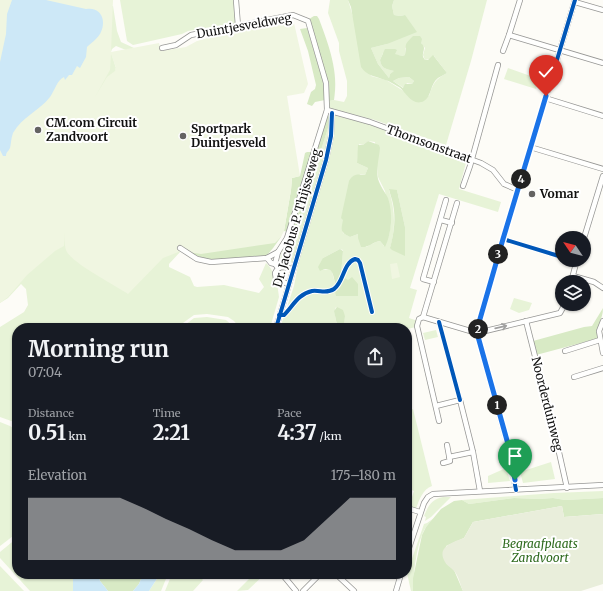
<!DOCTYPE html>
<html lang="en">
<head>
<meta charset="utf-8">
<style>
	:root { --surface:#171b24; --page:#242831; --text:#f1f3f6; --muted:#9ea1a6; --accent:#b2b2b3 }
	body { margin:0; font-family:Merriweather,serif; background:var(--page); color:var(--text); height:100vh; display:flex; flex-direction:column; font-size:15px; white-space:nowrap }
	* { box-sizing:border-box; margin:0 }
	p { font-size:13px; color:var(--muted) }
	.icon { flex:none; width:22px; height:22px; fill:none; stroke:currentColor; stroke-width:2; stroke-linecap:round; stroke-linejoin:round }
	.map { position:relative; flex:1; overflow:hidden }
	.panel { position:absolute; left:12px; top:323px; width:400px; height:256px; display:flex; flex-direction:column; background:var(--surface); border-radius:16px; box-shadow:0 1px 3px #0004 }
	.panel>* { flex:none }
	.needle { width:26px; rotate:305deg }
	.buttons { position:absolute; left:555px; top:231px; display:grid; gap:8px }
	.buttons a { display:grid; place-items:center; width:36px; height:36px; border-radius:50%; background:var(--surface); box-shadow:0 1px 3px #0004; font-size:20px }
	.pin { position:absolute; display:grid; place-items:center; width:34px; height:34px; color:#fff; margin:-41px -17px; border-radius:50% 50% 50% 0; rotate:-45deg; box-shadow:0 0 4px #0007 }
	.pin .icon { rotate:45deg }
	.km { position:absolute; width:20px; height:20px; margin:-10px; border-radius:50%; background:#222; color:#fff; font-size:11px; line-height:20px; text-align:center }
	.round { display:grid; place-items:center; flex:none; width:42px; height:42px; border-radius:21px; background:var(--page) }
	.headline { display:flex; align-items:center; justify-content:space-between; height:68px; padding:0 16px }
	h1 { font-size:22px; font-weight:700; line-height:30px }
	.stats { display:grid; grid-template-columns:repeat(3,1fr); gap:6px; height:68px; padding:4px 16px }
	.stats div { display:grid; align-content:center }
	.stats b { font-size:20px; font-weight:700 }
	.stats small { font-size:11px; font-weight:400 }
	.stats p { font-size:11px }
	.chart { height:112px; padding:8px 16px }
	.chart p { display:flex; justify-content:space-between }
	.chart svg { width:100%; height:72px; margin-top:4px; fill:var(--accent); opacity:.7 }
	.map>svg:first-child { display:block }
</style>
</head>
<body>
<div class="map">
<svg width="603" height="591" viewBox="0 0 603 591">
	<rect width="100%" height="100%" fill="#fdfcf7"/>
	<g fill="#e7f3d7" fill-rule="evenodd">
		<path d="M120,0H235L236,23L188,31L182,34L133,45L127,41Z"/>
		<path d="M330,0H348L371,76L386,80L405,92L429,96C433,84 435,79 447,73L434,56L430,59L425,60L423,55L425,48L421,43V41L405,48V55L402,56L383,53L380,60C381,69 387,69 395,71L390,74L389,78L378,64L371,48L387,44L405,15L400,16L394,15L392,6L394,0H487L471,61L446,145L375,120L329,108V101L334,100L344,102L347,96V81L339,51V43L328,13Z"/>
		<path d="M105,6H113L117,31L121,42L134,48L181,251L169,264V267L190,277L194,286L197,287L224,285L259,293L264,287L259,279L266,263C274,269 278,286 279,297L270,328H240L234,321L228,317L207,314L194,315L176,328H17V425L14,422L0,417V327L24,312L28,305L26,289L21,284L8,298L0,303V150ZM116,46L131,52L115,70L116,68L111,52L112,49Z"/>
		<path d="M508,68L539,79L536,89L504,79Z"/>
		<path d="M409,77L414,81L412,84L407,83L404,88L393,81L399,78Z"/>
		<path d="M332,115L367,123L384,130L395,137L407,141L444,150L467,159L459,189L501,202L498,212L439,194L410,288L417,290L409,318L418,321L416,327L407,329V328H344L345,316L336,307C332,315 339,321 335,328H280L294,286L298,265C292,263 287,260 280,259L282,251L285,248L290,250ZM368,141L375,142L378,177L385,191L391,223L389,235L384,246L380,241L376,242L366,247L358,234L350,237L343,233L342,227L360,174L365,175L368,168L357,163L359,144L363,145ZM389,190H397L405,227L390,248C396,227 395,210 389,190ZM340,249L343,250L341,275L342,278L336,287L332,272L329,269L323,270V258Z"/>
		<path d="M514,298L532,303L529,310L519,313L510,309Z"/>
		<path d="M207,317L226,320L235,328H181L194,318Z"/>
		<path d="M436,330L438,337L425,340L423,333Z"/>
		<path d="M407,398L410,410L413,409L432,486C423,489 419,500 416,509L409,506L414,491L407,488Z"/>
		<path d="M0,422L10,426L17,431V533L0,546Z"/>
		<path d="M551,462L555,479L523,483L520,472Z"/>
		<path d="M506,468L510,481L488,483V476Z"/>
		<path d="M603,491V498L565,500L553,498L539,499L514,498L469,504L462,500L554,493Z"/>
		<path d="M443,497H451L431,517L425,521L426,517L424,516C428,506 432,499 443,497Z"/>
		<path d="M434,518C432,521 428,524 426,527C417,540 413,575 413,591H411L407,573L424,524L427,523Z"/>
		<path d="M17,538V574H73V591H30L0,558V552Z"/>
		<path d="M0,566L24,591H0Z"/>
		<path d="M160,574H168L161,591H149Z"/>
		<path d="M172,574H205L201,578L203,580L193,591H165Z"/>
		<path d="M254,574H265L248,590L237,591Z"/>
	</g>
	<g fill="#d8eac5" fill-rule="evenodd">
		<path d="M348,0H394L392,6L394,15L400,16L405,15L417,32L387,44L371,48L378,64L389,78L390,74L394,71C387,69 381,69 380,60L385,49H395L397,50L395,54L402,56L405,55C407,43 403,46 413,36H420L422,39L421,43C427,48 422,51 423,57L425,60H428L433,55L447,73C444,75 441,76 438,78C430,84 432,96 424,101C412,107 406,92 399,87C395,85 390,81 385,80C375,76 367,76 361,67L351,7ZM409,77L414,81L412,84H405L403,88L393,81L399,78Z"/>
		<path d="M314,16H317L319,19C329,46 339,72 334,100L329,101V86L309,19Z"/>
		<path d="M307,28L324,84L325,100L315,102L312,106L307,104L311,92L315,89L316,85L308,51L300,29Z"/>
		<path d="M181,111L281,237C278,241 269,255 265,256C265,256 259,256 258,256C235,259 212,264 190,253Z"/>
		<path d="M329,115H332L290,250L285,248L297,214L325,121Z"/>
		<path d="M368,141L379,145L380,148C379,158 376,169 378,179C380,186 385,192 388,198C393,214 392,232 385,247L380,241C373,242 368,248 361,247L358,238V234L350,237C340,232 341,230 343,220L341,218L349,181C353,174 357,174 365,175L368,168L357,163L358,145H363Z"/>
		<path d="M307,152H312L287,232L284,231L291,190L292,178L300,176L305,153Z"/>
		<path d="M389,189L397,190L405,227V256L392,250L390,248C394,233 396,219 393,204C392,199 390,194 389,189Z"/>
		<path d="M340,249L343,251L341,275L342,278L336,287C333,277 334,264 320,271L318,267L323,258Z"/>
		<path d="M352,277L358,284V296H336L335,291L345,278L348,280Z"/>
		<path d="M337,307L343,310L345,316L344,328H335L337,325L334,311Z"/>
		<path d="M603,308C603,320 596,324 598,338L596,339L536,355L533,341L584,327L592,326Z"/>
		<path d="M514,498L539,499L553,498L565,500L603,498V514L564,517L562,506L473,522L464,538L446,546V563L454,570L463,591H413V578L422,535L426,527L441,509L454,501L462,500L469,504Z"/>
		<path d="M98,574H143L139,584L133,591H108L100,581Z"/>
	</g>
	<path fill="#e9eedb" d="M562,506L564,517L603,514V584L581,591H463C460,585 459,576 454,571C451,567 447,566 445,562C436,547 453,542 464,538L473,522Z"/>
	<g fill="#f0f6e1" fill-rule="evenodd">
		<path d="M0,0H113L111,52L159,43L161,51L186,47L197,41L231,32L294,23L308,84L304,93L287,96L300,176L292,178L291,190L284,231L281,237L275,243L201,254L181,251L163,258L128,294C115,285 71,263 66,250C64,244 65,237 65,231L64,246L55,251L27,275L8,297L0,303ZM111,54L116,68L115,71L107,77L95,97L110,70Z"/>
		<path d="M397,263L400,277L392,279L390,264Z"/>
	</g>
	<g fill="#cde8f7">
		<path d="M12,0H46L86,9C102,6 107,22 100,34C97,39 91,43 87,47L86,57L80,68L77,66L72,75H69L65,80L64,77C57,80 55,90 50,97C39,111 22,117 13,133C11,138 11,144 10,148C8,152 6,152 6,156H3L0,150V62L6,34L7,14Z"/>
		<path d="M73,574H98L100,581L108,591H73Z"/>
		<path d="M143,574H160L149,591H133L139,584Z"/>
	</g>
	<g fill="none" stroke-linecap="round" stroke-linejoin="round">
		<g stroke="#979795" stroke-width="6">
			<g id="street">
				<path d="M236,0L238,26"/>
				<path d="M575,2L603,10"/>
				<path d="M509,35L603,63"/>
				<path d="M162,48L176,45L191,35L293,15L308,21L326,83L327,110L370,122L481,163L493,170L504,184L518,190"/>
				<path d="M503,51L509,35L520,0"/>
				<path d="M545,98L603,116"/>
				<path d="M530,147L603,169"/>
				<path d="M463,186L470,166L498,65"/>
				<path d="M457,203L423,317L477,333L560,313L565,304"/>
				<path d="M441,220L452,223"/>
				<path d="M584,238L603,176"/>
				<path d="M180,248L197,259L211,262L267,258L278,252"/>
				<path d="M267,258L271,263L275,264"/>
				<path d="M278,268L275,264L278,252L287,238L327,110"/>
				<path d="M573,276L594,282L603,288"/>
				<path d="M434,282L423,279L446,200"/>
				<path d="M571,282L577,260"/>
				<path d="M288,284L276,279L275,273C279,264 286,268 293,269"/>
				<path d="M423,317L419,319L417,326L439,421"/>
				<path d="M526,321L556,439L567,488"/>
				<path d="M603,321L599,331L603,353"/>
				<path d="M276,328L326,160L331,136L332,113"/>
				<path d="M565,351L600,340"/>
				<path d="M574,377L603,368"/>
				<path d="M436,406L460,400L473,452L480,491"/>
				<path d="M449,457L473,452"/>
				<path d="M443,463L450,461L447,445"/>
				<path d="M516,490L508,447L477,333L480,319L503,239L575,0"/>
				<path d="M407,508L420,512"/>
				<path d="M407,554L424,503L428,497L433,494L603,485"/>
				<path d="M282,574L296,591"/>
				<path d="M336,574L354,591"/>
				<path d="M303,591L320,574"/>
				<path d="M396,591L401,574"/>
			</g>
		</g>
		<use href="#street" stroke="#fffffe" stroke-width="4.5"/>
		<g stroke="#fff" stroke-width="6">
			<g id="cycleway">
				<path d="M503,239L562,257"/>
				<path d="M279,315H284C293,306 298,294 312,291C320,290 327,294 334,289C344,282 343,263 355,259L358,260L360,263L372,312"/>
				<path d="M439,322L460,400"/>
				<path d="M276,328L326,160L331,136L332,113"/>
				<path d="M516,490L508,447L477,333L480,319L503,239L575,0"/>
			</g>
		</g>
		<use href="#cycleway" stroke="#0057b8" stroke-width="4"/>
	</g>
	<defs><path id="oneway-shaft" d="M-6 0H5M1.5-3L5.5 0L1.5 3" fill="none" stroke-width="1.6" stroke-linecap="round" stroke-linejoin="round"/></defs>
	<use stroke="#a0a09f" href="#oneway-shaft" transform="translate(501 327) rotate(-13)"/>
	<g fill="none" stroke-linecap="round" stroke-linejoin="round">
		<g stroke="#fff" stroke-width="8">
			<path id="route" d="M515,480L508,444L477,333L480,319L503,239L546,96"/>
		</g>
		<use href="#route" stroke="#1a73e8" stroke-width="5"/>
	</g>
	<g fill="#646362" stroke="#fff" stroke-width="1.5">
		<circle cx="38" cy="130" r="4"/>
		<circle cx="183" cy="136" r="4"/>
		<circle cx="532" cy="194" r="4"/>
	</g>
	<g text-anchor="middle" stroke-width="4" stroke-linejoin="round" paint-order="stroke">
		<g font-size="12" fill="#111" stroke="#fff">
			<text transform="translate(244 26) rotate(-10)" y="4">Duintjesveldweg</text>
			<text transform="translate(429 144) rotate(20)" y="4">Thomsonstraat</text>
			<text transform="translate(297 218) rotate(-74)" y="4">Dr. Jacobus P. Thijsseweg</text>
			<text transform="translate(547 404) rotate(76)" y="4">Noorderduinweg</text>
		</g>
		<g font-size="12" font-weight="bold" fill="#111" stroke="#fff" text-anchor="start">
			<text x="46" y="127">CM.com Circuit<tspan x="46" dy="14">Zandvoort</tspan></text>
			<text x="191" y="133">Sportpark<tspan x="191" dy="14">Duintjesveld</tspan></text>
			<text x="540" y="198">Vomar</text>
		</g>
		<g font-size="12" font-style="italic" fill="#2f6b1f" stroke="#fff">
			<text x="540" y="548">Begraafplaats<tspan x="540" dy="14">Zandvoort</tspan></text>
		</g>
	</g>
</svg>
<div class="buttons">
<a><svg class="needle" viewBox="-14 -14 28 28"><path d="M0-13l5 13h-10z" fill="#e53935"/><path d="M0 13l5-13h-10z" fill="#9ea1a6"/></svg></a>
<a><svg class="icon" aria-label="layers" viewBox="0 0 24 24"><path d="M12 4l9 5-9 5-9-5zM3 14l9 5 9-5"/></svg></a>
</div>
<div class="pin" style="left:515px;top:480px;background:#1e9e55"><svg class="icon" aria-label="arrive" viewBox="0 0 24 24"><path d="M6 21V4h12l-3 4 3 4H6"/></svg></div>
<div class="pin" style="left:546px;top:96px;background:#d93025"><svg class="icon" aria-label="check" viewBox="0 0 24 24"><path d="M5 12l5 5 9-10"/></svg></div>
<b class="km" style="left:497px;top:405px">1</b>
<b class="km" style="left:478px;top:329px">2</b>
<b class="km" style="left:498px;top:254px">3</b>
<b class="km" style="left:521px;top:179px">4</b>
<section class="panel">
<div class="headline"><div><h1>Morning run</h1><p>07:04</p></div><a class="round"><svg class="icon" aria-label="share" viewBox="0 0 24 24"><path d="M12 15V3M7 8l5-5 5 5M5 13v7h14v-7"/></svg></a></div>
<div class="stats">
<div><p>Distance</p><b>0.51<small> km</small></b></div>
<div><p>Time</p><b>2:21</b></div>
<div><p>Pace</p><b>4:37<small> /km</small></b></div>
</div>
<div class="chart"><p><span>Elevation</span>175–180 m</p>
<svg viewBox="0 0 160 44" preserveAspectRatio="none"><path d="M0 44V6L10 6L20 6L30 6L40 6L50 12L60 19L70 25L80 32L90 38L100 38L110 38L120 32L130 19L140 6L150 6L160 6V44z"/></svg>
</div>
</section>
</div>
</body>
</html>
